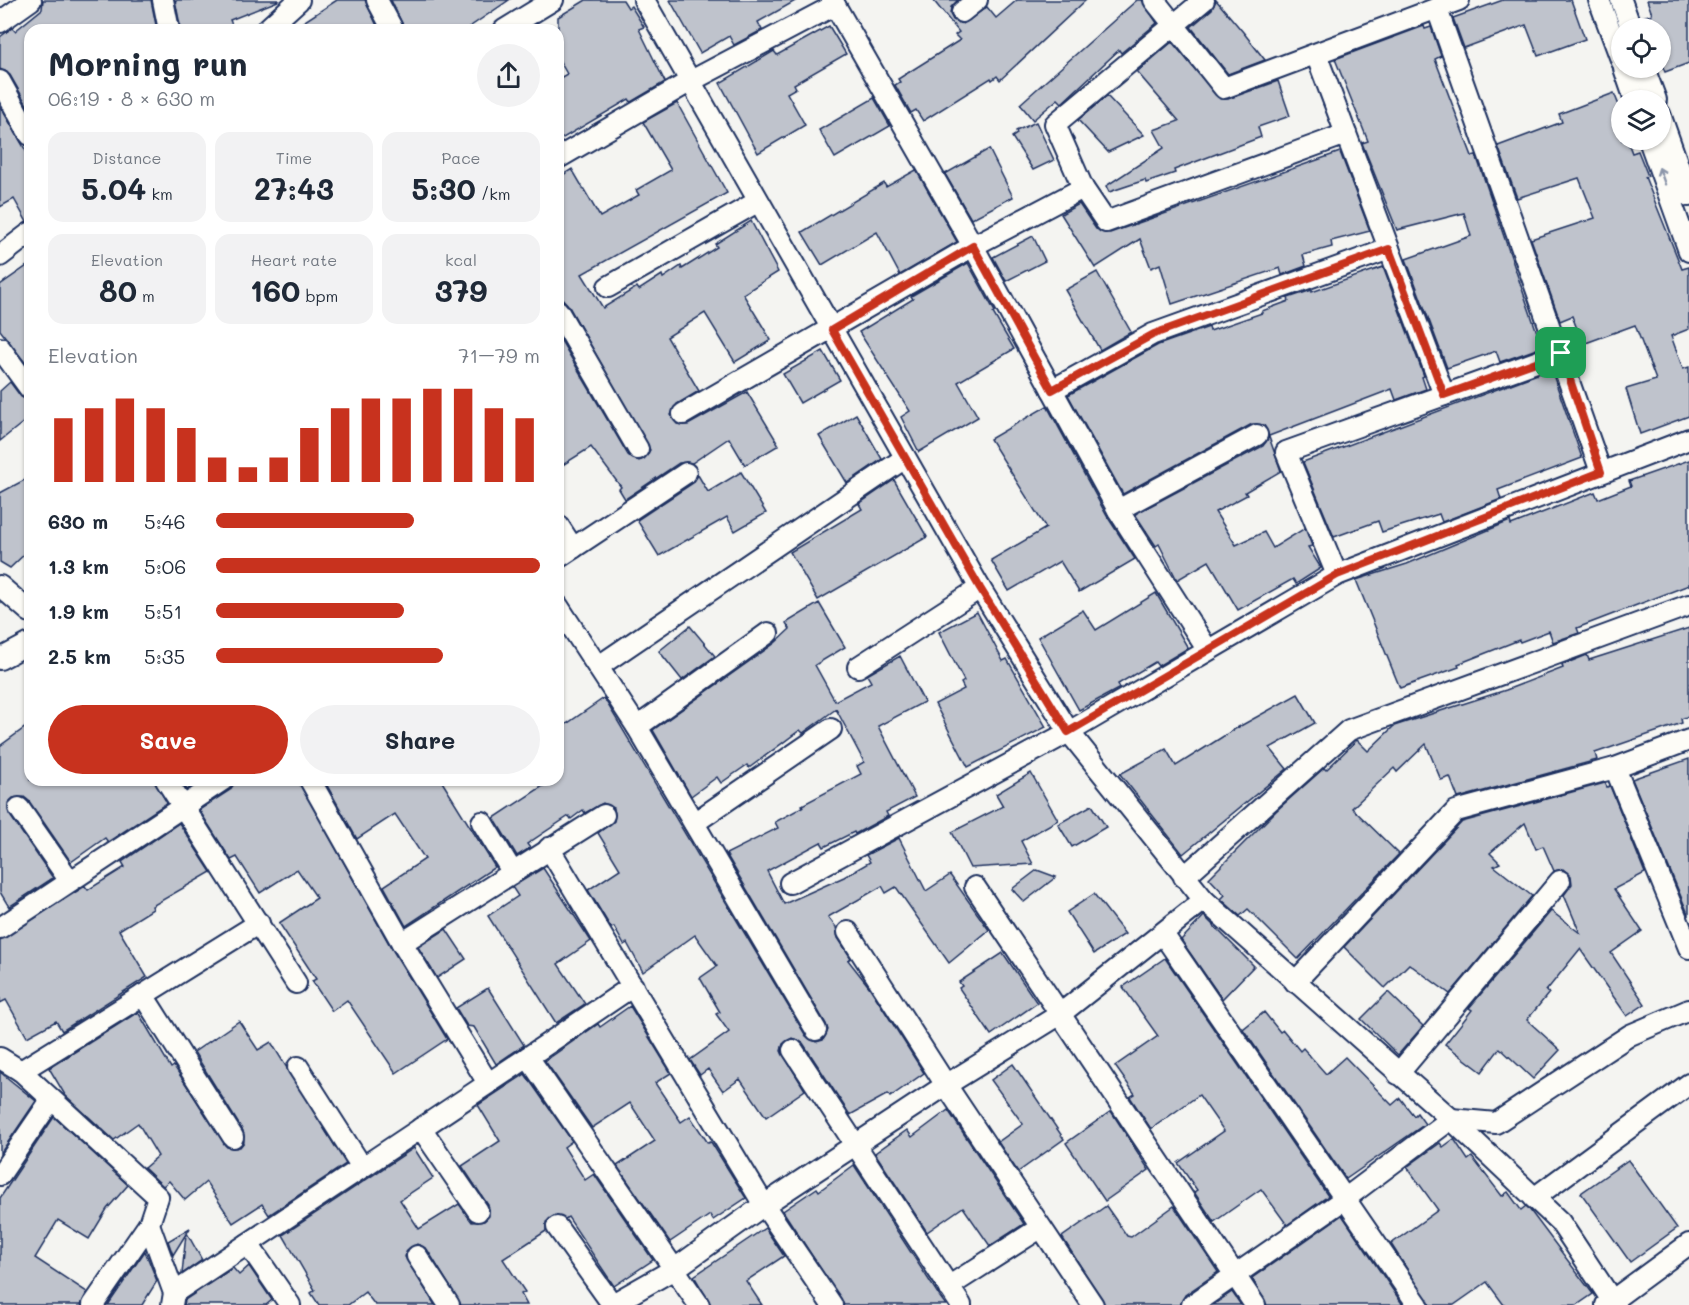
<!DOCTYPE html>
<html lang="en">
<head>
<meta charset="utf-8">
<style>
	:root { --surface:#fff; --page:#f2f2f3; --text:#1f2937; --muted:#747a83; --accent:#c8321e }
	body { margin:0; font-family:Mali,sans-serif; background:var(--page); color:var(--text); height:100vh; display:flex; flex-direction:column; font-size:22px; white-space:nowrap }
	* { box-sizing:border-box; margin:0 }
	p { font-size:20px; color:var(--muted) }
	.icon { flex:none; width:33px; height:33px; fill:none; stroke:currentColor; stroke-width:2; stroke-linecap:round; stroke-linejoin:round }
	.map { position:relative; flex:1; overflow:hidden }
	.drawer { position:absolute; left:24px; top:24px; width:540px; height:762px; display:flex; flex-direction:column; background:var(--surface); border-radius:18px; box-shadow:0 2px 4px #0004 }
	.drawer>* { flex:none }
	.tools { position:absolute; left:1611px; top:18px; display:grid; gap:12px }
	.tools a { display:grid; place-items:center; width:60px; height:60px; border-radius:50%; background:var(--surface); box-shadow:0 2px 4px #0004; font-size:30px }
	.pin { position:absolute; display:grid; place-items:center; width:51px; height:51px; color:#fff; margin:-26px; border-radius:12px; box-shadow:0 3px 9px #0006 }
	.round { display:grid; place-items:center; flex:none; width:63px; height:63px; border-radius:32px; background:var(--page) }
	.overview { display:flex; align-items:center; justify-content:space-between; height:102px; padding:0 24px }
	h1 { font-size:33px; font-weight:800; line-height:45px }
	.figures { display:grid; grid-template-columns:repeat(3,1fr); gap:9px; height:102px; padding:6px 24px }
	.figures div { display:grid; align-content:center; border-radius:15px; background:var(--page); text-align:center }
	.figures b { font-size:30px; font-weight:800 }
	.figures small { font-size:16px; font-weight:400 }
	.figures p { font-size:16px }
	.chart { height:168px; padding:12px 24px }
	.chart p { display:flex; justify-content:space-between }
	.chart svg { width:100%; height:108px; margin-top:6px; stroke:var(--accent); stroke-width:6 }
	.button { display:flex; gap:12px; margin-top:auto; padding:12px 24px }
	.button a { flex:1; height:69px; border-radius:36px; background:var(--accent); color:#fff; font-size:24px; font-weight:800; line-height:69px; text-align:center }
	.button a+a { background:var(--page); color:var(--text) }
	ul { padding:0 24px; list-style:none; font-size:20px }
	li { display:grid; grid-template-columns:96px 72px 1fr; align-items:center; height:45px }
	li i { height:15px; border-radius:8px; background:var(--accent) }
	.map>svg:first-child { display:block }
</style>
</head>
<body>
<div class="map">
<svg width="1689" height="1305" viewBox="0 0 1689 1305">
	<rect width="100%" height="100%" fill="#f4f4f1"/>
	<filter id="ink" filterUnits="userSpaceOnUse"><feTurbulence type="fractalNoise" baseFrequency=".0167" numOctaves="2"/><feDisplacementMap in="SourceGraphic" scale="12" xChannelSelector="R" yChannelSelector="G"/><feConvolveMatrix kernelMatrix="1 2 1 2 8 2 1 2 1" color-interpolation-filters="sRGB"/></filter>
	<g filter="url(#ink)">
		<g fill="#bfc3cc" stroke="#1b2f5e" stroke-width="1.5">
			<path d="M43,0H151L157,30H30V110L10,75L0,69V37L12,28L15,31L42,9Z"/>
			<path d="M175,0H278V1L230,20L234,30H181Z"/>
			<path d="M337,0H365L379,30H291Z"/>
			<path d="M391,0H509L465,30H405Z"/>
			<path d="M586,0H623L628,8L631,6L644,27L639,29L665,82L631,102L629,99L558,141V79L567,74L558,58V17Z"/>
			<path d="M670,0H797L758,22L762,30L734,45L729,36L700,53Z"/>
			<path d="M933,0H958L951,7L950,14L953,20L963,24L987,7L996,18L1017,0H1086L1000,80L997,76L992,80L991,78L923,121L916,110L911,113L895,85L900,82L898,79L960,40L955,35L959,32Z"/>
			<path d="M1137,0H1142L1157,23L1121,53L1119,50L1062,103L1058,99L1033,120L1020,104Z"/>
			<path d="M1216,0L1243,32L1265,60L1228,74L1191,27L1212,9Z"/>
			<path d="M1503,0H1571L1585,39L1538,56L1526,25L1464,48L1453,18Z"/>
			<path d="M1647,0H1689V63L1665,72L1660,60V28H1643L1640,18L1652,14Z"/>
			<path d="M829,26L846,54L794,84L796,88L787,93L805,125L758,153L720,83L774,51L777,55Z"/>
			<path d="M1424,26L1425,29L1431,27L1441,56L1435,59L1472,156L1476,155L1542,347L1500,362L1496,351L1447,368L1406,259L1471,236L1464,213L1397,230L1362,143L1368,141L1335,59Z"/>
			<path d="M1172,42L1220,99H1228L1278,81L1290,116L1258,127L1261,137L1174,170L1175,173L1146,183L1145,180L1109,192L1106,186L1164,148L1154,130L1179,121L1137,72Z"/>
			<path d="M1614,93L1622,113V140H1627L1632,153L1638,151L1648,176L1645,177L1682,269L1689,267V329L1671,336L1683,369L1689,367V416L1640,434L1626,389L1656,380L1635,325L1583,344L1572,316L1560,321L1531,239L1595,218L1579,178L1517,198L1498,146L1562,122L1559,114Z"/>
			<path d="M1107,96L1144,135L1108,152L1078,120Z"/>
			<path d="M874,98L890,126L835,158L819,130Z"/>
			<path d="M677,103L727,193L582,274L603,308L637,287L639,290L662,275L663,278L681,266L682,269L717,247L715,244L751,221L778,272L743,294L771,340L735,362L705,313L667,337L699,391L677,404L671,415L677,424L688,425L747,392L779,445L745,465L729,438L692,463H679L625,499L619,489L621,487L591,447L558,468L559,337L628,455L639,461L644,459L650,450L568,305L558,294V178L572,169L600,217L639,195L636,190L671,170L643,122Z"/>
			<path d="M0,106L30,158V221L27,222L14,199L0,207Z"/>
			<path d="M1036,122L1054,160L1033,170L1012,137L1017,134L1016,131Z"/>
			<path d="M989,149L1013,197L971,219L945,174Z"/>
			<path d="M1340,152L1370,231L1331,241L1332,247L1303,255L1306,266L1282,275L1280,268L1172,304L1160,264L1151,268L1140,239L1095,268L1061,214L1079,204L1096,229L1110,233Z"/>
			<path d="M916,170L957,242L900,275L877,232L822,265L802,232L884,183L886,187Z"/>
			<path d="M1033,236L1045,261L1006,281L993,257Z"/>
			<path d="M968,263L995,312L993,313L1014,349L958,382L978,417L919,452L901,417L910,411L859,332L913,299L911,296Z"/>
			<path d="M30,264V369L0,330V285Z"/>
			<path d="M1383,267L1424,376L1422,377L1426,389L1396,400L1392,389L1269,436L1264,425L1252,424L1123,494L1068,395L1158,345L1209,327L1210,331L1262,313V311L1289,301L1288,298L1312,290V292Z"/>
			<path d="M1097,272L1131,332L1100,350L1065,290Z"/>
			<path d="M823,351L840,380L800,403L783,374Z"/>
			<path d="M1551,369L1582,458L1498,490L1501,499L1442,522L1439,514L1382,532L1378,521L1334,537L1303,462Z"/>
			<path d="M10,382L21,397L30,401V417L0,441V391Z"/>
			<path d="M1047,406L1107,516L1135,559L1079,592L1060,561L1009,591L991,560L1046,528L990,439Z"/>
			<path d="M856,414L882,459L847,483L819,436Z"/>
			<path d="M1269,437L1281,471L1245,492L1247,495L1215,512L1236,545L1264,532L1273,548L1305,528L1312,546L1308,547L1321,568L1296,584L1293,579L1238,610L1209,561L1177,580L1159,544L1156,546L1135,514L1263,446Z"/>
			<path d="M1689,460V585L1577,628L1579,633L1553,642L1549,631L1520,642L1519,640L1458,664L1459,667L1400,688L1356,580L1407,564L1510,521L1511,525L1595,492L1598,499L1631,486L1629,481Z"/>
			<path d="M741,472L766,513L735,531L727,517L659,556L637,520L693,483L698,475L708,492Z"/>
			<path d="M30,477V549L10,568L0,562V493Z"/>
			<path d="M894,480L927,537L818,600L790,552L862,509L859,504Z"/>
			<path d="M1156,593L1188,648L1158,666L1155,662L1118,684L1120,688L1079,710L1038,637L1083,610L1096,630Z"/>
			<path d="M819,603L845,647L815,665L835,701L871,682L867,675L900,656L924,702L878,726L915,797L886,812L888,816L855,834L854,832L824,847L821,842L767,871L784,904L844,877L870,862L866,855L899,838L926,891L950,875L989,930L949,963L896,887L886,893L882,886L828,917L836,927L838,938L851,958L848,960L870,988L924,1073L890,1097L888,1094L850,1115L803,1043L792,1038L783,1044L781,1051L805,1090L766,1117L740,1079L723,1091L708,1069L700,1075L690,1060L729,1032L716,1014L720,1012L700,978L717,966L695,935L643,972L627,943L624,945L614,927L611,928L588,890L620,869L598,833L614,821V808L603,803L585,813L583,810L571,819L569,816L527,844L530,848L517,856L494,818L552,780H558V730L604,698L806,1036L816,1042L823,1040L828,1030L826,1024L726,854L778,828L775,822L803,807L802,805L861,774L857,766L864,762L836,709L803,733L800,730L749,768L747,765L721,783L717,777L691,796L653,730L775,643L790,629L786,623Z"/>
			<path d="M977,612L1003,661L1007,659L1046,727L968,767L935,704L964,689L961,683L964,681L939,632Z"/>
			<path d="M690,626L715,656L682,680L659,651Z"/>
			<path d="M1689,628V716L1681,719L1682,723L1595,753L1597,760L1458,798L1450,777L1441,780L1426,744L1397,772L1394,768L1352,808L1399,854L1298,959L1248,909L1240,916L1221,899L1225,895L1209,878L1276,811L1324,768L1326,770L1357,740L1368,751L1394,726L1506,690L1563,668L1562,665L1587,655L1589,660Z"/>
			<path d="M1298,694L1315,723L1270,748L1287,769L1183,854L1120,774L1166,749L1176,766L1235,729Z"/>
			<path d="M30,724V780H154L167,803L108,842L105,838L71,862L29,801L24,797L13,798L8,803L9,814L53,878L9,907L0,892V746Z"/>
			<path d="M1689,759V916L1632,779Z"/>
			<path d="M1031,773L1058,820L1021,841L1033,864L970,868L952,832L1003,806L996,794Z"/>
			<path d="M180,780H201L187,790Z"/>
			<path d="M235,780H298L392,949L447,1039L396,1073L347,1000L332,1011L312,981L316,979L279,923L317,898L297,869L260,893L237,857L231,860L199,810L230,790Z"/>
			<path d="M324,780H441L495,867L406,926L384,886L425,859L395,814L357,839Z"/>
			<path d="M1605,783L1607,787L1610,786L1645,873L1614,889L1642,931L1611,953L1645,1004L1627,1016L1580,949L1546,991L1549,993L1527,1020L1560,1050L1533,1079L1500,1048L1482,1072L1445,1044L1472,1010L1469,1008L1551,911L1580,933L1564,895L1572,884L1571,876L1563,869L1554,871L1543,846L1536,849L1525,823L1490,853L1500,863L1494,866L1532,896L1450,994L1409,964L1385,988L1344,947L1462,822Z"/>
			<path d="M1092,805L1106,827L1072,847L1058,824Z"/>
			<path d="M179,823L211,872L152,906L153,909L119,930L147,977L62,1031L56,1021L27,1037L6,1000L0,1003V940L85,886L88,890L125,867L122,862Z"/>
			<path d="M543,868L591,941L558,964L585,1004L556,1023L488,916L518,896L512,887Z"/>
			<path d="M1037,870L1056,877L1024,902L1012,889Z"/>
			<path d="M1094,894L1125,934L1094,954L1067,912Z"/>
			<path d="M1204,916L1254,966L1222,999L1181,940Z"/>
			<path d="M446,929L466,959L437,978L418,947Z"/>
			<path d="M1003,953L1037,1003L991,1035L959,988L962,986L959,982Z"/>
			<path d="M1165,958L1328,1196L1287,1225L1261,1189L1214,1222L1194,1192L1197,1190L1178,1163L1224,1131L1199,1095L1151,1129L1130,1097L1135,1094L1115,1066L1158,1036L1123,987Z"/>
			<path d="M488,988L524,1045L496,1064L474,1027L467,1026L456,1008Z"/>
			<path d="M1388,992L1423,1026L1398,1055L1361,1019Z"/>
			<path d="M630,1006L671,1073L655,1083L681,1122L690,1116L708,1143L711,1142L746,1198L713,1220L710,1215L670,1242L617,1166L655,1141L630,1103L592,1128L545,1061L598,1024L600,1027Z"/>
			<path d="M138,1012L171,1068L174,1066L227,1147H240L244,1142L243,1131L194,1052L239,1021L258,1050L271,1042L346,1164L269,1215L262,1204L233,1223L206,1182L185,1200L169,1181L163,1186L144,1168L158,1156L138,1123L114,1140L65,1095L49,1068Z"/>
			<path d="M1264,1012L1280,1032L1283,1030L1300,1051L1303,1048L1326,1074L1345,1057L1392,1105L1400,1098L1414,1116L1417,1113L1425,1124L1346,1179L1243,1029Z"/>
			<path d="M1013,1064L1064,1139L1018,1172L998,1142L1023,1124L991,1080Z"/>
			<path d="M0,1072L36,1101L0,1154Z"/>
			<path d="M525,1074L572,1141L564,1147L585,1180L594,1174L653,1260L614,1286L568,1217L565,1219L555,1215L546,1222V1231L503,1259L525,1292L521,1294L527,1305H461L427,1249L417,1244L407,1250L405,1257L435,1305H375L365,1292L348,1305H319L311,1293L315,1290L283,1235L414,1148L433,1178L400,1200L419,1229L459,1204L472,1222L484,1221L489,1216L488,1205L462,1166L500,1141L478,1105Z"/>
			<path d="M948,1110L1024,1224L990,1246L963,1207L927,1232L875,1153L907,1130L912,1137Z"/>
			<path d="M1111,1111L1149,1170L1105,1201L1066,1143Z"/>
			<path d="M54,1117L128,1185L107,1209L89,1239L58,1220L35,1258L87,1292L81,1305H0V1198Z"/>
			<path d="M1454,1139L1468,1160L1472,1157L1502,1196L1508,1192L1521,1210L1526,1206L1529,1209L1593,1294L1577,1305H1504L1487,1282L1454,1305H1430L1391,1244L1438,1210L1407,1167L1440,1143L1443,1147Z"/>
			<path d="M1628,1160L1677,1228L1630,1262L1581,1193Z"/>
			<path d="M854,1165L940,1297L946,1305H844L783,1211L817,1188L819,1191Z"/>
			<path d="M1106,1206L1127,1236L1131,1237L1174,1206L1218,1272L1185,1295L1180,1305H1105L1062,1237Z"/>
			<path d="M1342,1215L1403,1305H1267L1252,1278Z"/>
			<path d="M190,1228L187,1233L202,1260L182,1274L186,1234L173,1255L168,1241Z"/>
			<path d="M765,1228L784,1256L746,1281L762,1305H711L694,1276Z"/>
			<path d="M145,1251L157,1281L142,1305H108Z"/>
			<path d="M249,1266L272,1300L266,1305H184L185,1300L233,1268L239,1275Z"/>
			<path d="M1232,1292L1241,1305H1213Z"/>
		</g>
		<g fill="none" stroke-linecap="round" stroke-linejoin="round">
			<g stroke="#1b2f5e" stroke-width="24">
				<g id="minor">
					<path d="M163,0L169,30"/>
					<path d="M377,0L393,30"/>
					<path d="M644,0L980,588L1069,732L1204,900L1451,1119L1560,1222L1615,1305"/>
					<path d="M832,0L973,246L1118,510L1207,649"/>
					<path d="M1154,0L1224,88L1459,0"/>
					<path d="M1599,0L1622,62"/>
					<path d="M1621,0L1631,28"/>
					<path d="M1437,9L1601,472"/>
					<path d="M962,12L977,0"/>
					<path d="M0,22L31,0"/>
					<path d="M266,30L299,0"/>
					<path d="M504,30L553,0"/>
					<path d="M1316,54L1444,395"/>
					<path d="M1624,68L1635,100"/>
					<path d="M1644,68L1656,100"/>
					<path d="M0,81L30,135"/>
					<path d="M1660,114L1689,196"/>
					<path d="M1649,140L1689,251"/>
					<path d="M558,158L689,82L835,5"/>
					<path d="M1083,188L1055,124L1204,0"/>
					<path d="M0,256L30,233"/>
					<path d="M608,287L757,202"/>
					<path d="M558,311L638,449"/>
					<path d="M0,348L30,389"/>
					<path d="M1052,390L1153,334L1389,249"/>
					<path d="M683,414L973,246L1083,188L1106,222L1346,134"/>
					<path d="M1118,510L1257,435"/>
					<path d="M558,525L573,548"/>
					<path d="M558,558L686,473"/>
					<path d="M1337,575L1286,452L1561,353"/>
					<path d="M0,586L30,612"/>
					<path d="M558,606L637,727L816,1030"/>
					<path d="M0,659L30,643"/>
					<path d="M599,666L905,458"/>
					<path d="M858,667L980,588"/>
					<path d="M637,727L768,633"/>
					<path d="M1615,768L1689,948"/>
					<path d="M166,780L296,983"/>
					<path d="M310,780L402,943L488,1083"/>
					<path d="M19,808L70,881"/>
					<path d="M482,822L513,873"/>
					<path d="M694,823L831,729"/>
					<path d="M549,848L764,1205L832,1305"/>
					<path d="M1184,877L1349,730L1689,605"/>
					<path d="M790,883L1069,732L1337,575L1689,439"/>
					<path d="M975,887L1255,1305"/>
					<path d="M0,928L223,780"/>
					<path d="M848,932L946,1085L1093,1305"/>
					<path d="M1163,934L1418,1305"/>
					<path d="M402,943L604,815"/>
					<path d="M1295,982L1456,811L1615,768L1689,740"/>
					<path d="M143,995L233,1137"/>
					<path d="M793,1050L961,1305"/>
					<path d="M528,1057L633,986"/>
					<path d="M0,1058L21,1071L158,1197L149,1224L174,1293L172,1305"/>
					<path d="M298,1067L362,1167"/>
					<path d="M21,1071L259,923"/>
					<path d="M1398,1074L1560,881"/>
					<path d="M421,1128L478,1211"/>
					<path d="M0,1175L51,1100"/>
					<path d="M1534,1198L1689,1084"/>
					<path d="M557,1227L612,1304"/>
					<path d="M248,1244L290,1305"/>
					<path d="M417,1256L449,1305"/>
					<path d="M948,1287L1040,1228"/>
					<path d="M174,1293L528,1057L699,1305"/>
					<path d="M93,1305L149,1224"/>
					<path d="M611,1305L676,1268L764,1205L946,1085L1059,1015L1204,900"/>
					<path d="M1192,1305L1346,1198L1451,1119L1496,1123L1630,1035L1689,1010"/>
					<path d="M1606,1305L1689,1244"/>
				</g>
			</g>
			<use href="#minor" stroke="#fdfcf7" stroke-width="20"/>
		</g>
		<defs><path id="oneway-shaft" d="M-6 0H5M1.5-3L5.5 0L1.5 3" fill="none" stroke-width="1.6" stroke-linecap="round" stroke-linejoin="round" transform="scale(1.5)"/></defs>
		<use stroke="#8c96aa" href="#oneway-shaft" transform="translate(1662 176) rotate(-110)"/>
	</g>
	<g fill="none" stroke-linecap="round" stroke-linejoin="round" filter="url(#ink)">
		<g stroke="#fff" stroke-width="12">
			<path id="route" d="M973,246L1052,390L1154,334L1389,249L1444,395L1561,353L1601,472L1337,575L1068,732L980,588L832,330Z"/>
		</g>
		<use href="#route" stroke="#c8321e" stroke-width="8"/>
	</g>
</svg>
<div class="tools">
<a><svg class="icon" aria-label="locate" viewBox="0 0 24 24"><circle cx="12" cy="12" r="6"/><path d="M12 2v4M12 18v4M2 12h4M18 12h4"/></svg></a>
<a><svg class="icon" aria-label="layers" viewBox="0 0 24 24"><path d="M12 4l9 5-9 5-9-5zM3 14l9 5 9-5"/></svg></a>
</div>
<div class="pin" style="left:1561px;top:353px;background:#1e9e55"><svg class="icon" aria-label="arrive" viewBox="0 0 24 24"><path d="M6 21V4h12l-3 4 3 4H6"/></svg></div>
<section class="drawer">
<div class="overview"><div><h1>Morning run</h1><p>06:19 · 8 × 630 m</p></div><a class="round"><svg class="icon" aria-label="share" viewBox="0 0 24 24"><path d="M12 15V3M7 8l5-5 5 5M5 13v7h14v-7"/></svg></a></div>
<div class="figures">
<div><p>Distance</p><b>5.04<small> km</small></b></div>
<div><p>Time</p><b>27:43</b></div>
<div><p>Pace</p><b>5:30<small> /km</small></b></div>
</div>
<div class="figures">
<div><p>Elevation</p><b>80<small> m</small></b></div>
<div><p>Heart rate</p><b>160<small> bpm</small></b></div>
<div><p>kcal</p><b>379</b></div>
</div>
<div class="chart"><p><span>Elevation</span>71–79 m</p>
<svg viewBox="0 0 160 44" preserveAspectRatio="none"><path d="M5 44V18M15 44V14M25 44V10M35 44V14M45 44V22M55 44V34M65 44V38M75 44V34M85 44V22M95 44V14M105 44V10M115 44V10M125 44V6M135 44V6M145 44V14M155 44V18"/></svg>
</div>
<ul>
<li><b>630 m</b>5:46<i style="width:61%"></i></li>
<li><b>1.3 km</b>5:06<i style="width:100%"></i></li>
<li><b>1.9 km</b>5:51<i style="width:58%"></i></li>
<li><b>2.5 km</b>5:35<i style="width:70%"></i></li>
</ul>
<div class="button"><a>Save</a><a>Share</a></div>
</section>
</div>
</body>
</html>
